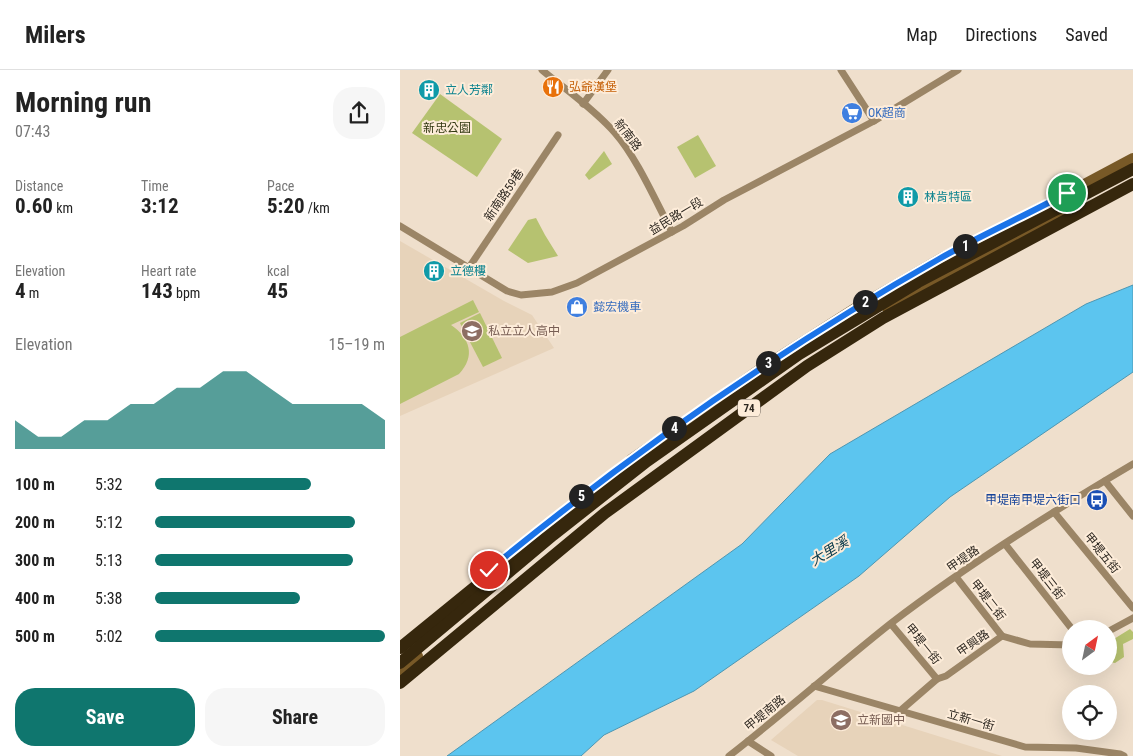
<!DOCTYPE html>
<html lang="en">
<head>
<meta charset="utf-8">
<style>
	:root { --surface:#fff; --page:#f6f6f6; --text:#222; --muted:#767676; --line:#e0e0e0; --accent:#0f766e }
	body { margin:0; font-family:"Roboto Condensed","Noto Sans TC",sans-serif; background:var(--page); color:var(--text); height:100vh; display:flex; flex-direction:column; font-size:19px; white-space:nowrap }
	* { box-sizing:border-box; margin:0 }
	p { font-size:16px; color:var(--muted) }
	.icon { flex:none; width:28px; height:28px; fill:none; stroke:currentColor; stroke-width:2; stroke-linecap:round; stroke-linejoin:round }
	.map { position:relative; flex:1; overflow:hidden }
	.details { display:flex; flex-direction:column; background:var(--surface); width:400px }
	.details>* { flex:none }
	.needle { width:32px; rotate:33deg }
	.tools { position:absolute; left:662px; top:550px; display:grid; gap:10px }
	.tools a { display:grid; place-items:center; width:55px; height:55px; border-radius:50%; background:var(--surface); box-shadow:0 5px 20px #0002; font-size:25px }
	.pin { position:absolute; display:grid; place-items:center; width:42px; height:42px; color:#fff; margin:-21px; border:2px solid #fff; border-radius:50%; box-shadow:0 1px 5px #0007 }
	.km { position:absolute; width:25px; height:25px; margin:-12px; border-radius:50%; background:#222; color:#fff; font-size:14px; line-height:25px; text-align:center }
	.round { display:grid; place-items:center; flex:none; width:52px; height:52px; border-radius:20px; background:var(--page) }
	.overview { display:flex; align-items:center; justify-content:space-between; height:85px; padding:0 15px }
	h1 { font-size:28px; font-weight:700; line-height:38px }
	.figures { display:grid; grid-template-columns:repeat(3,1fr); gap:8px; height:85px; padding:5px 15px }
	.figures div { display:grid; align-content:center }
	.figures b { font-size:21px; font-weight:700 }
	.figures small { font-size:14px; font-weight:400 }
	.figures p { font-size:14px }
	.chart { height:140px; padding:10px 15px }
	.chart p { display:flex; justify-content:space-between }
	.chart svg { width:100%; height:90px; margin-top:5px; fill:var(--accent); opacity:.7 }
	.button { display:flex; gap:10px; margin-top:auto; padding:10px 15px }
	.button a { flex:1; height:58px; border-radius:20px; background:var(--accent); color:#fff; font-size:20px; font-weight:700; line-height:58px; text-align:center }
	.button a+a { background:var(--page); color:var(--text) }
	ul { padding:0 15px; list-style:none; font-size:16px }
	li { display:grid; grid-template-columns:80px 60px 1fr; align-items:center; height:38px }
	li i { height:12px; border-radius:6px; background:var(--accent) }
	header { display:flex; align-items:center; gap:30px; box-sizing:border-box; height:70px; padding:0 25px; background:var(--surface); border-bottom:1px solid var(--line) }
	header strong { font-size:24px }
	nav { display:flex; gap:28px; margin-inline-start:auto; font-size:18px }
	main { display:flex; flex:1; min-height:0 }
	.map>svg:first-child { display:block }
</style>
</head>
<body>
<header>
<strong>Milers</strong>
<nav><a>Map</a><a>Directions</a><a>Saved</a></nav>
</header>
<main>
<section class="details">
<div class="overview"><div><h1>Morning run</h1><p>07:43</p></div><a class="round"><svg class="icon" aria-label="share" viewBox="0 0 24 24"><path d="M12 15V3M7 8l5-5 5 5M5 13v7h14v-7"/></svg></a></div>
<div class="figures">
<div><p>Distance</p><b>0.60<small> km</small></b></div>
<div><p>Time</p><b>3:12</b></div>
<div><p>Pace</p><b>5:20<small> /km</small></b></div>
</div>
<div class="figures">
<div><p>Elevation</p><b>4<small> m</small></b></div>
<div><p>Heart rate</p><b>143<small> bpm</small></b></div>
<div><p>kcal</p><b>45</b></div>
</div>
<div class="chart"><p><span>Elevation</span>15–19 m</p>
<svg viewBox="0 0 160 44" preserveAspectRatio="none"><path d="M0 44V30L10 38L20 38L30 30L40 30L50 22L60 22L70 14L80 14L90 6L100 6L110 14L120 22L130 22L140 22L150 22L160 30V44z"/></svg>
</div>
<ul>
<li><b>100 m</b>5:32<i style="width:68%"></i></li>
<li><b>200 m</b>5:12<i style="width:87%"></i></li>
<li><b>300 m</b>5:13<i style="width:86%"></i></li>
<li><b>400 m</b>5:38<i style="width:63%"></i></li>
<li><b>500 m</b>5:02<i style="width:100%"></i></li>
</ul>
<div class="button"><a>Save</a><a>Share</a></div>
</section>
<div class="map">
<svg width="733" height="686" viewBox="0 0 733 686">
	<rect width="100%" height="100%" fill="#efdfcc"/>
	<g fill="#e7d3ba">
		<path d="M0,171L104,231L132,245L154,278L0,346Z"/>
		<path d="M417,630H422L602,686H398L371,670Z"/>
	</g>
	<g fill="#b6c270">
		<path d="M40,24L102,69L77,107L12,63Z"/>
		<path d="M298,65L316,96L295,108L277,77Z"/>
		<path d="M204,81L212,94L189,110L185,105Z"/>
		<path d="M136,148L145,165L158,186L128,193L108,180L128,150Z"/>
		<path d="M73,230L79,242L51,255C70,268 76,286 59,304L0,334V267Z"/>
		<path d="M80,243L102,288L83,297L60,253Z"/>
		<path d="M730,559L733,562V569L723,574L724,587L715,593L709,592V572Z"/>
	</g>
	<path fill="#5cc5ef" stroke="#4e96b1" d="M733,215V302L550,427L459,506L294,621L204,665L181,686H47L342,474L430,384L686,234Z"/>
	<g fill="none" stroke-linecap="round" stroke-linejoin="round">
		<g stroke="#9b8566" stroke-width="7">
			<path d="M142,0C166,20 194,39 215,63C237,88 256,132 272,162"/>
			<path d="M441,0L474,51"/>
			<path d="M183,34L208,0"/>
			<path d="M0,156L107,221L121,225L152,222L177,213L283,156L324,130L474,51L558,0"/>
			<path d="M68,199L158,65"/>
			<path d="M705,411L733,446"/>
			<path d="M654,442L733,538"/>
			<path d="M605,474L672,559"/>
			<path d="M556,507L602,566"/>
			<path d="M491,554L537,609"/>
			<path d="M709,561L733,548"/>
			<path d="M414,616L625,677L676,678L720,684L724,686"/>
			<path d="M500,641L537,609L546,606L602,566L630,574L671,575"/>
			<path d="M348,671L371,686"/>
			<path d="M329,686C384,643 436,597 490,554C567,495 650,443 733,394"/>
		</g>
		<g stroke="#785927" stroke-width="10">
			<path d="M487,238L670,139"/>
			<path d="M231,389L361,298L455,238L541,188L628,144L733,88"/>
			<path d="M0,601L18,586"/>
		</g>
		<g stroke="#36270d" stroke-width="12">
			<path d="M0,578L194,420L239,387"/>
			<path d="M0,593L153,465L247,391L399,284L518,212L733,99"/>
			<path d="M0,613L205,443L407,296L483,248L733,114"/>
		</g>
	</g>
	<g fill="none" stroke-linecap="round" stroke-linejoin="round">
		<g stroke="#fff" stroke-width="10">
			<path id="route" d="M89,500C230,384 380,279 539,189C581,165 625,146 667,123"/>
		</g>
		<use href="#route" stroke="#1a73e8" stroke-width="6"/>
	</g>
	<defs>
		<g id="restaurant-disc" transform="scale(1.125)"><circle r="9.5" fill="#e8710a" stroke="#fdecd9"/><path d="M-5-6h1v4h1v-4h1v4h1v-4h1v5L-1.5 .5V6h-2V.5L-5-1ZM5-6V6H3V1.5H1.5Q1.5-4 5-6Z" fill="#fff"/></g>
		<g id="building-disc" transform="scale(1.125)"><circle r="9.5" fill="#0f9aa8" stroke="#fdecd9"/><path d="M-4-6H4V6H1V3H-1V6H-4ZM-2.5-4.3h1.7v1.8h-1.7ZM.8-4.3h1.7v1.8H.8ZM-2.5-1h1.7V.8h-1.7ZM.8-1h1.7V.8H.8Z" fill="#fff"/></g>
		<g id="supermarket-disc" transform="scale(1.125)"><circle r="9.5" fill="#3f7fe0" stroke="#fdecd9"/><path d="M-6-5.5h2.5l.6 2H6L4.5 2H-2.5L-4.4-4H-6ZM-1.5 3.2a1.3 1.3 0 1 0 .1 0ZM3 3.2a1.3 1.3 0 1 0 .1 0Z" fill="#fff"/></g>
		<g id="shop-disc" transform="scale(1.125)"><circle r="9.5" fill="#3f7fe0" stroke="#fdecd9"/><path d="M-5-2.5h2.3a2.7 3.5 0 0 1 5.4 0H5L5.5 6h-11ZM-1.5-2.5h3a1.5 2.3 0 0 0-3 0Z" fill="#fff"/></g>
		<g id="school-disc" transform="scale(1.125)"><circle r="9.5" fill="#8d6e63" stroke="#fdecd9"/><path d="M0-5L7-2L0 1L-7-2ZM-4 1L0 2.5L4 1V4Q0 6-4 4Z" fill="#fff"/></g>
		<g id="bus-disc" transform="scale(1.125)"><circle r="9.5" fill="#1a4fb4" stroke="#fdecd9"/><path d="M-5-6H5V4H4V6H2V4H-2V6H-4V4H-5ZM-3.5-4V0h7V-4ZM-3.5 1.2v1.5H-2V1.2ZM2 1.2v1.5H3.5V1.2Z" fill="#fff"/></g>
	</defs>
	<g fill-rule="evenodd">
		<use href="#restaurant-disc" x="153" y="17"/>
		<use href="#building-disc" x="29" y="20"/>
		<use href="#supermarket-disc" x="452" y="43"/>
		<use href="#building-disc" x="508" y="127"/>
		<use href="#building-disc" x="34" y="201"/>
		<use href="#shop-disc" x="177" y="237"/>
		<use href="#school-disc" x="72" y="261"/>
		<use href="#bus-disc" x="697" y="430"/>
		<use href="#school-disc" x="441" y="650"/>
	</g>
	<g text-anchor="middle" stroke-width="4" stroke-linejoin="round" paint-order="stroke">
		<rect fill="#fdecd9" stroke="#6c6358" stroke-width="1" x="338" y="329.5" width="22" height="17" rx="4"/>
		<g font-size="11" font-weight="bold" fill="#2e2821">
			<text x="349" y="342">74</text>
		</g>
		<g font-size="12" fill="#c56008" stroke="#fdecd9" text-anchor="start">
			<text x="169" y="21">弘爺漢堡</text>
		</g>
		<g font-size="12" fill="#0d838f" stroke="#fdecd9" text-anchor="start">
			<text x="45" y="24">立人芳鄰</text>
			<text x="524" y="131">林肯特區</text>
			<text x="50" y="205">立德樓</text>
		</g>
		<g font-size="12" fill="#366cbe" stroke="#fdecd9" text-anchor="start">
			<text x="468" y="47">OK超商</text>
			<text x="193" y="241">懿宏機車</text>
		</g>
		<g font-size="12" fill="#333812" stroke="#fdecd9">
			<text x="47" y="62">新忠公園</text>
		</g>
		<g font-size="12" fill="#2e2821" stroke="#fdecd9">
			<text transform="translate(228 65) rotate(52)" y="4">新南路</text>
			<text transform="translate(104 125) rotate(-56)" y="4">新南路59巷</text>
			<text transform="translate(276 146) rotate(-31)" y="4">益民路一段</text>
			<text transform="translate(702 483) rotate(51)" y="4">甲堤五街</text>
			<text transform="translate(563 489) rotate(-35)" y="4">甲堤路</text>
			<text transform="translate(647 509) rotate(52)" y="4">甲堤三街</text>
			<text transform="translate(588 530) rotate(52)" y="4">甲堤二街</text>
			<text transform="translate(573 573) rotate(-35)" y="4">甲興路</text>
			<text transform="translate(523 574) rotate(51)" y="4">甲堤一街</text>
			<text transform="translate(365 643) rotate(-39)" y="4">甲堤南路</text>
			<text transform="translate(571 650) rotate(16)" y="4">立新一街</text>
		</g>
		<g font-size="12" fill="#785e54" stroke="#fdecd9" text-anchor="start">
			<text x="88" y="265">私立立人高中</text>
			<text x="457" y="654">立新國中</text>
		</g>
		<g font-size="12" fill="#164399" stroke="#fdecd9" text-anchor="end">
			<text x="681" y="434">甲堤南甲堤六街口</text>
		</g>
		<g font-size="14" font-style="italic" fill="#053748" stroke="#fdecd9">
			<text transform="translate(429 481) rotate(-32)" y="5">大里溪</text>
		</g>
	</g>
</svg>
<div class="tools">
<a><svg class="needle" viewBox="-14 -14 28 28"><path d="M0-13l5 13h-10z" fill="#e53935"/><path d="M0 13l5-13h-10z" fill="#767676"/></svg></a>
<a><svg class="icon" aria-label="locate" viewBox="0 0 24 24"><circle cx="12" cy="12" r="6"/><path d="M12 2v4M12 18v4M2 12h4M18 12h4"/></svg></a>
</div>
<div class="pin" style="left:667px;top:123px;background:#1e9e55"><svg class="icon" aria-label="arrive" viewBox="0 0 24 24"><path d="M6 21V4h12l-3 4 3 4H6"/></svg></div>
<div class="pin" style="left:89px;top:500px;background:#d93025"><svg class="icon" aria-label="check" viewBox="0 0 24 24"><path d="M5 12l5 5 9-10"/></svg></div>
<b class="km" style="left:565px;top:176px">1</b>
<b class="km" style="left:465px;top:232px">2</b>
<b class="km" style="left:368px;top:293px">3</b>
<b class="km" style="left:274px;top:358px">4</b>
<b class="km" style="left:181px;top:426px">5</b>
</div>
</main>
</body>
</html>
